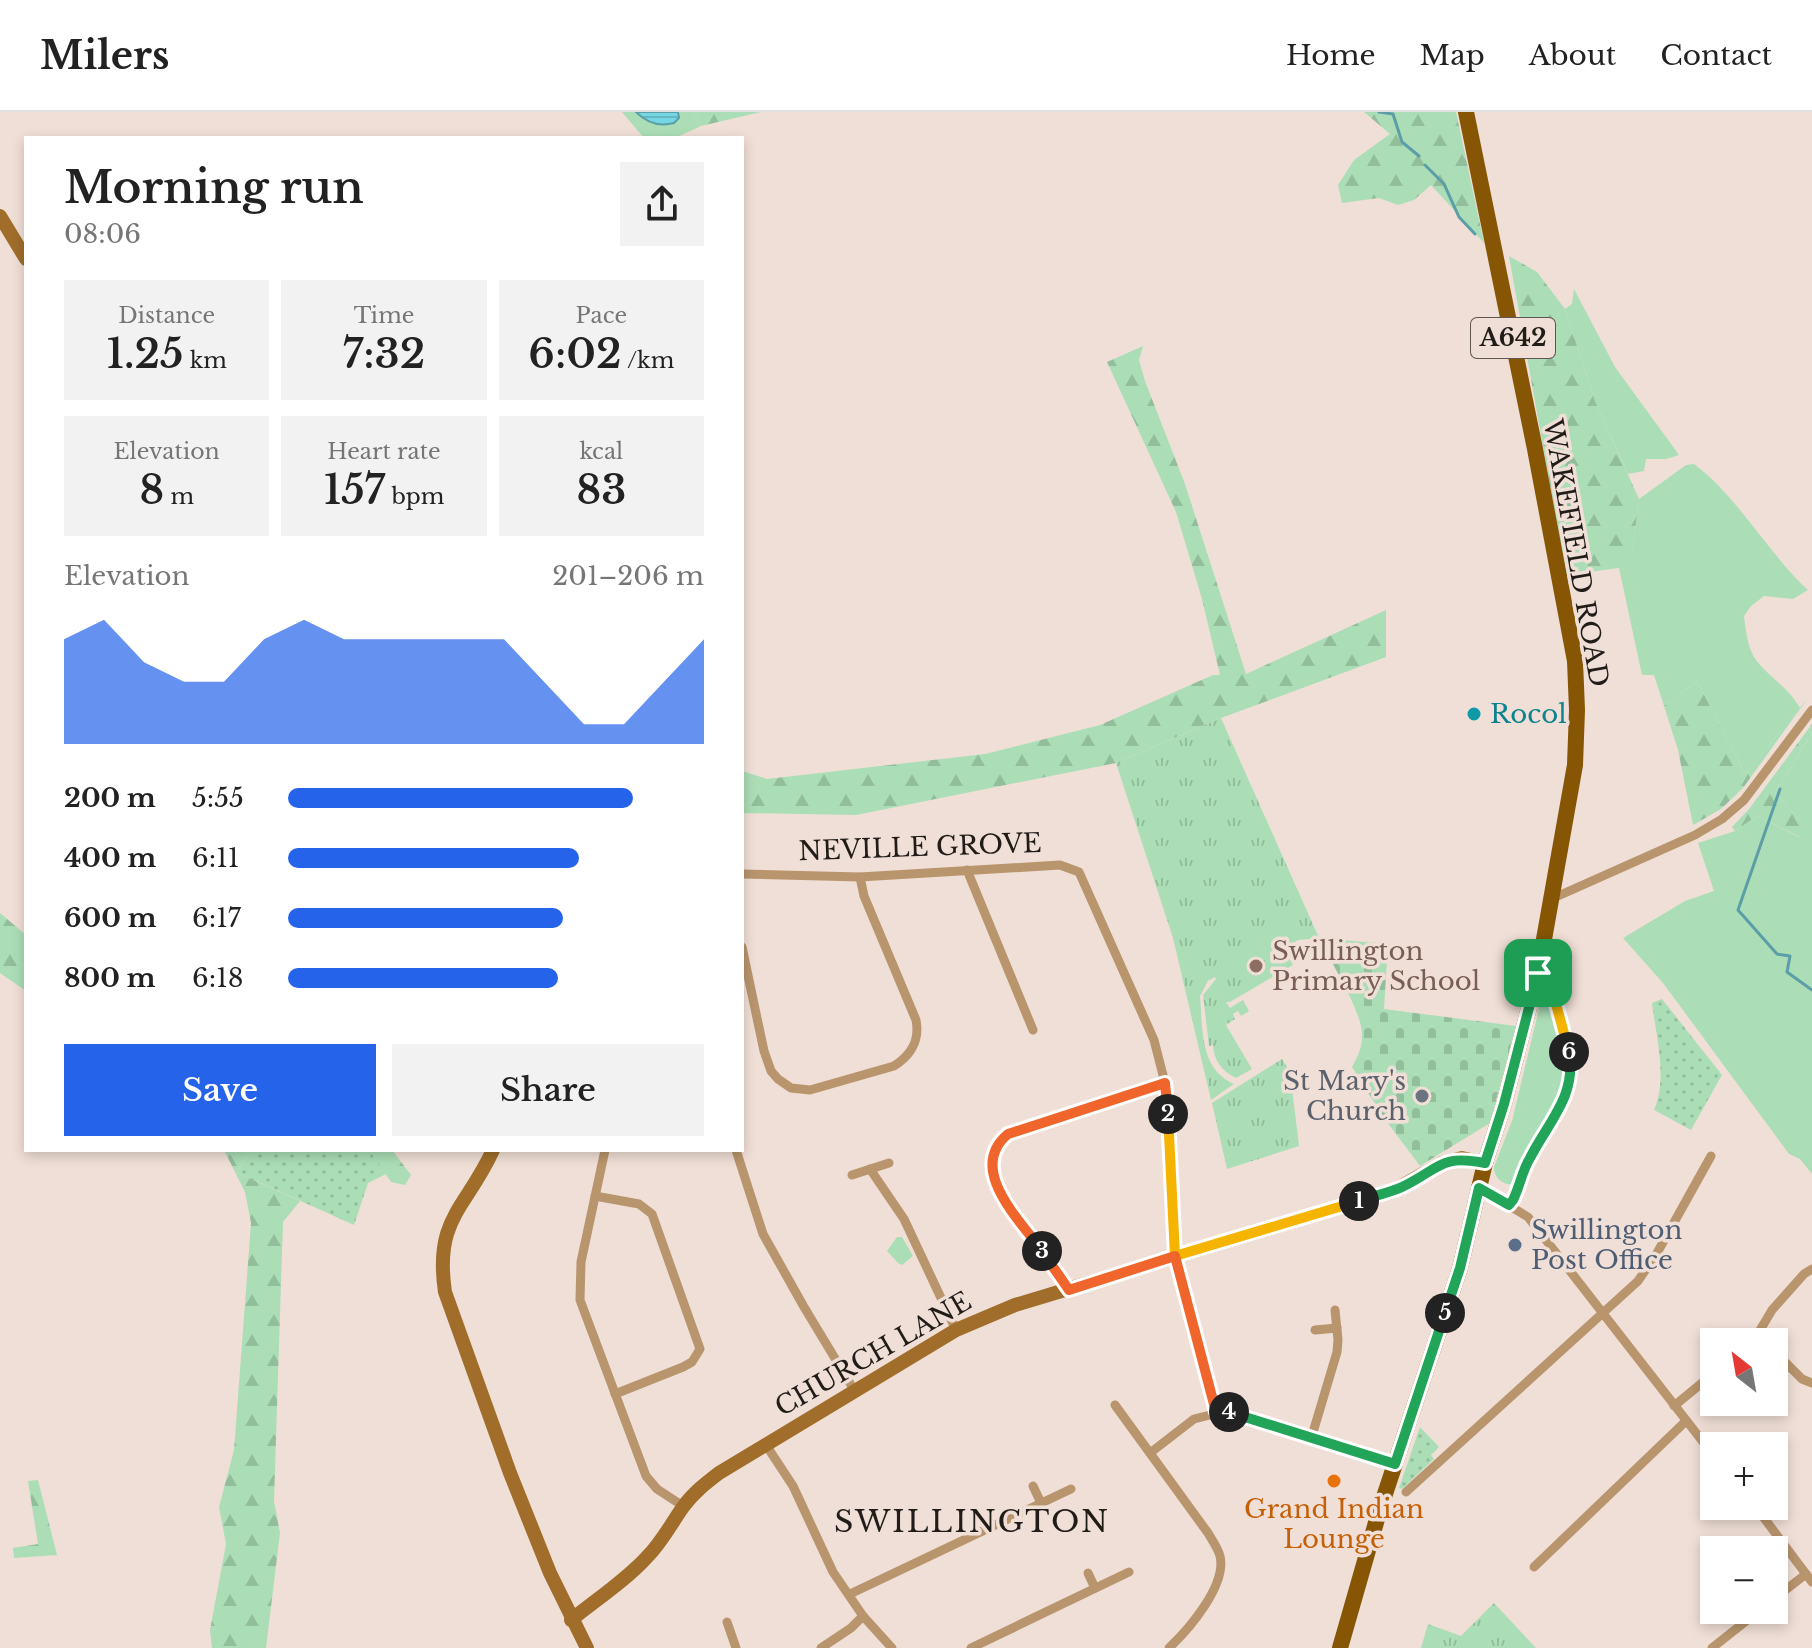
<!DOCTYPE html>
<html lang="en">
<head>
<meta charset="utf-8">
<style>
	:root { --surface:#fff; --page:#f2f2f2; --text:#222; --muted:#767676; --line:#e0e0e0; --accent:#2563eb }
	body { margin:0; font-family:"Libre Baskerville",serif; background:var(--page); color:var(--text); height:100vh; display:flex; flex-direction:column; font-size:30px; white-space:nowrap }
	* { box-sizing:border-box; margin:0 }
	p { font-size:26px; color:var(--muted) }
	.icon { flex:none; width:44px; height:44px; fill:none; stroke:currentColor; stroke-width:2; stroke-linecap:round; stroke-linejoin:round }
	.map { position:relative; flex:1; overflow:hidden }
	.panel { position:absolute; left:24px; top:24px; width:720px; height:1016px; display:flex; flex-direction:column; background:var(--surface); border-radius:0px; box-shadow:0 4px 12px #0003 }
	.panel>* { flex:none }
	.needle { width:52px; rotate:329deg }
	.fabs { position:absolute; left:1700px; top:1216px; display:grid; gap:16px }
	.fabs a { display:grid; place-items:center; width:88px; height:88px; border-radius:0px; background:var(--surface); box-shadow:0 4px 12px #0003; font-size:40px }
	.pin { position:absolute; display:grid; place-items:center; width:68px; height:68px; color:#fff; margin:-34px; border-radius:16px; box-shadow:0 4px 12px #0006 }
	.km { position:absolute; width:40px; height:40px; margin:-20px; border-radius:50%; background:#222; color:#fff; font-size:22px; line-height:40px; text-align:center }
	.round { display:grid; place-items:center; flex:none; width:84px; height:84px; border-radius:0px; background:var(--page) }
	.headline { display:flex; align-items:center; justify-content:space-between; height:136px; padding:0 40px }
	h1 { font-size:44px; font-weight:600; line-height:60px }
	.stats { display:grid; grid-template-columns:repeat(3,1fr); gap:12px; height:136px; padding:8px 40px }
	.stats div { display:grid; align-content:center; border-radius:0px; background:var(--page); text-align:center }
	.stats b { font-size:40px; font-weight:600 }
	.stats small { font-size:22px; font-weight:400 }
	.stats p { font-size:22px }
	.chart { height:224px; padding:16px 40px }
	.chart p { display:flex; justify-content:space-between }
	.chart svg { width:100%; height:144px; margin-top:8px; fill:var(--accent); opacity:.7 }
	.primary-button { display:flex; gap:16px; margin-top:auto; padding:16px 40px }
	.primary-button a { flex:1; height:92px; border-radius:0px; background:var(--accent); color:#fff; font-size:32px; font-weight:600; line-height:92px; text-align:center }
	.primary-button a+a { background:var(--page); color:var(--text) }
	ul { padding:0 40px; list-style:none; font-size:26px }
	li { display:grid; grid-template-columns:128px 96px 1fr; align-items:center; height:60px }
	li i { height:20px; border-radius:10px; background:var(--accent) }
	header { display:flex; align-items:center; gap:48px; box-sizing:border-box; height:112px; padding:0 40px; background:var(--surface); border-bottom:2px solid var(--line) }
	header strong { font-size:38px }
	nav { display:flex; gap:44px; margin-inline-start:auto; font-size:28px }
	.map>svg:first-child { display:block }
</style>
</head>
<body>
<header>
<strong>Milers</strong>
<nav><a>Home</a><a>Map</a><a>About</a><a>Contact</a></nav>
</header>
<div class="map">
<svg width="1812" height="1536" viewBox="0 0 1812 1536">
	<defs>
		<pattern id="forest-firs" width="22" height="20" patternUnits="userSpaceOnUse" patternTransform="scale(2)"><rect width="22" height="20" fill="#abdeb6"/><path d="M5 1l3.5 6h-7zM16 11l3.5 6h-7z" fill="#93be9c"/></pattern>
		<pattern id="cemetery-stones" width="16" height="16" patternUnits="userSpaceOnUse" patternTransform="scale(2)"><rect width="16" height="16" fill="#abdeb6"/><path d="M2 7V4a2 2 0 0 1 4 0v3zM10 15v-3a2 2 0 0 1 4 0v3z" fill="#93be9c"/></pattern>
		<pattern id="park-tufts" width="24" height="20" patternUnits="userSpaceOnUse" patternTransform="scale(2)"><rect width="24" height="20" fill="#abdeb6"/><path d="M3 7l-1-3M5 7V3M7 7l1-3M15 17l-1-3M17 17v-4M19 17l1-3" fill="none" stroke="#93be9c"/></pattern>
		<pattern id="garden-dots" width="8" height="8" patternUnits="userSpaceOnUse" patternTransform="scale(2)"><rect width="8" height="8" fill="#abdeb6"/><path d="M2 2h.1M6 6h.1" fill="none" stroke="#93be9c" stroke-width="1.8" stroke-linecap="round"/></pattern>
		<pattern id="water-rules" width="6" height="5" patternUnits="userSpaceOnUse" patternTransform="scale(2)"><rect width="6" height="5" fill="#75d6e4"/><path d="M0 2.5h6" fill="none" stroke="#65b7c3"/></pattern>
	</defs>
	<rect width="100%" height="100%" fill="#f0dfd6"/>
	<g fill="#abdeb6">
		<path d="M622,0H694L701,14L675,26H644Z"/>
		<path d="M1574,177L1615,255L1679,343L1666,347H1646L1644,359L1628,362L1595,289L1565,197L1572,192Z"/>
		<path d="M1694,352C1739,386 1766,439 1808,478L1793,487L1764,484L1751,494L1744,504C1746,519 1747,535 1756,548C1770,566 1789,576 1800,596L1745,662L1697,569L1664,594L1654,563H1642L1619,456L1632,442L1639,387L1686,353Z"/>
		<path d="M1812,621V1062L1800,1047L1789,1042L1663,871L1623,826L1685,789L1714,779L1698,731L1735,719L1757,704L1799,725L1801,709L1775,681Z"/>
		<path d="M1545,872L1564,932L1568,964L1564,978L1523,1051H1520L1512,1072C1503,1074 1493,1064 1494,1055L1512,1009Z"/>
		<path d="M897,1125H902L913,1144L902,1153L898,1151L887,1139Z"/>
	</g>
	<g fill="url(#forest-firs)">
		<path d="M694,0H761L701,14Z"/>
		<path d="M1364,0H1456L1484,131L1431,73L1414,88L1398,93L1379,86L1342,91L1338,73L1354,48L1390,22Z"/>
		<path d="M1509,144L1537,160L1565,197L1595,289L1639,387L1632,443L1619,456L1566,463Z"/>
		<path d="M1143,234L1139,248L1145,269L1185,372L1246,562L1386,498V545L1221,606L1116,651L856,703L742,701V659L767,667L985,642L1100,613L1213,563H1220L1202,487L1176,400L1107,250Z"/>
		<path d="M1697,569L1745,662L1808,586L1743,676L1721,697L1693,713L1678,638L1664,594Z"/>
		<path d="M1812,612V621L1775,681L1801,709L1800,725L1757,704L1735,719L1732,715L1749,697Z"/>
		<path d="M0,801L26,823V879L0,861Z"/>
		<path d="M224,1038H252L236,1060L300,1089L283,1110L274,1389L280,1421L266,1536H212L210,1518L226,1432L219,1395L234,1338L251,1111L245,1080Z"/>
		<path d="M369,1038H392L411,1063L405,1073L391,1070Z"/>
		<path d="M38,1368L57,1443L14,1446L13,1436L38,1432L28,1369Z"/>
	</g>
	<path fill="url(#cemetery-stones)" d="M1319,826L1388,832L1384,897L1516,914L1490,1011L1420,1054L1384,1006L1352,955C1357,946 1362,936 1362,925C1364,902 1330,849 1319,826Z"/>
	<g fill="url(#park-tufts)">
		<path d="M1221,606L1319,826L1298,828L1284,837L1293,853L1230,890H1226L1230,896L1243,888L1249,899L1241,904L1238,899L1233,902L1235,907L1226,913L1252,957L1236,966C1222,959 1214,949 1213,933L1209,934L1203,883L1216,867L1215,865L1208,869L1200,884C1203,916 1199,957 1234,972L1211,988L1173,826L1116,651Z"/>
		<path d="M1282,947L1290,960L1299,1034L1227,1057L1212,991Z"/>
		<path d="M1494,1491L1536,1536H1421L1428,1512L1461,1524Z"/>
	</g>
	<g fill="url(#garden-dots)">
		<path d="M1662,887L1722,963L1691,1018L1654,998C1668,966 1656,924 1652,891Z"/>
		<path d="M252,1038H369L386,1062L368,1071L354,1113L236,1060Z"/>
		<path d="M1420,1315L1439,1335L1431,1343L1434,1347L1402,1377L1399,1376Z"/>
	</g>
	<path fill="url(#water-rules)" stroke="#5c9ea7" stroke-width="2" d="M636,0H678L679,6L674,11C659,15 647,11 636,0Z"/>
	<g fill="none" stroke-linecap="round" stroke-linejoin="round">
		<g stroke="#5c9ea7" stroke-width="3">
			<path d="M1379,0L1393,2L1402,30L1419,44"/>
			<path d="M1425,53L1444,72L1459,105L1475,122"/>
			<path d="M1780,677L1738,798L1777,842L1790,844L1787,860L1812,878"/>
		</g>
		<g stroke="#b8956d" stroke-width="9">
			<path d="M967,758L1033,918"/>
			<path d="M742,762L860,765L1060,753L1079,760L1154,928L1165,971L1175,1144L1216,1300"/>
			<path d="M1549,788L1695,723L1722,707L1744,688L1812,598"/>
			<path d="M742,835L764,939L771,959L778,967L791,976L810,978L894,954C911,943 920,929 916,908L864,784L860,765"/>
			<path d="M605,1038L581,1150L580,1188L646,1364L657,1377L683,1394"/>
			<path d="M736,1038L763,1122L804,1195L854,1278"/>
			<path d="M870,1057L904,1107L956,1218"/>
			<path d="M852,1063L889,1051"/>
			<path d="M1479,1076L1528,1105L1714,1344"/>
			<path d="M595,1084L639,1092L652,1102L700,1237L692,1250L683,1255L615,1282"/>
			<path d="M1509,1093C1520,1079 1522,1059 1531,1043C1544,1021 1562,997 1570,973C1579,945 1557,894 1549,866L1538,861"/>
			<path d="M1069,1178C1052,1154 992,1080 991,1055C990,1041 998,1031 1008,1022L1165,971"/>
			<path d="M1315,1218L1337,1216"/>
			<path d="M1753,1230L1772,1198L1804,1162L1812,1157"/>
			<path d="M1774,1239L1802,1267L1812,1271"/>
			<path d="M1115,1293L1208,1421C1212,1428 1218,1436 1220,1444C1227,1473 1189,1517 1169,1536"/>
			<path d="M1674,1294L1714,1261"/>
			<path d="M1311,1327L1337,1240L1338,1228L1335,1198"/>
			<path d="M766,1333L793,1374L833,1460L863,1504L892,1536"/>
			<path d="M1150,1341L1194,1307L1222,1300L1395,1352"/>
			<path d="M1033,1374L1041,1391"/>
			<path d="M1406,1380L1638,1169L1657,1141L1711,1044"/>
			<path d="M1755,1394L1812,1470"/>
			<path d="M1534,1455L1686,1309"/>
			<path d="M1088,1461L1095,1476"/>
			<path d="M850,1482L1071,1377"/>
			<path d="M1774,1487L1806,1462"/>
			<path d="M727,1510L736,1536"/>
			<path d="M821,1536L851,1516L863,1504"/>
			<path d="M971,1536L1129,1460"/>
			<path d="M1712,1536L1760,1498"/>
		</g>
		<g stroke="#a06e2a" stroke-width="14">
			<path d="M0,104L26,147"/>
			<path d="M493,1038C466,1097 434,1106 445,1180L510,1361L550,1461L587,1536"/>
			<path d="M571,1508C597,1487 625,1469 647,1445C662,1430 671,1412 683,1395C693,1381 706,1371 719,1361L956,1218L1015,1193L1391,1080L1442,1051L1462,1046L1485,1051"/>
		</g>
		<path stroke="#865605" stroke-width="16" d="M1340,1536L1379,1400L1460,1156L1485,1051L1504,992L1538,861L1575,653L1577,598L1575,549L1535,337L1466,0"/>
	</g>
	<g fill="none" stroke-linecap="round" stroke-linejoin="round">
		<g stroke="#fff" stroke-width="16">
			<path id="split-1" d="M1359,1089C1373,1084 1389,1081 1402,1075C1440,1057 1439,1042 1485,1051L1504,992L1538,861"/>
		</g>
		<g stroke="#fff" stroke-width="16">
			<path id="split-2" d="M1168,1002L1175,1144L1359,1089"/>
		</g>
		<g stroke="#fff" stroke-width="16">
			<path id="split-3" d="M1042,1139C1020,1108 966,1057 1008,1022L1165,971L1168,1002"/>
		</g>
		<g stroke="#fff" stroke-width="16">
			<path id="split-4" d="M1042,1139L1069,1178L1175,1144L1216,1300H1229"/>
		</g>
		<g stroke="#fff" stroke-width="16">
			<path id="split-5" d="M1229,1300L1395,1352L1445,1201"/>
		</g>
		<g stroke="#fff" stroke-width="16">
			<path id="split-6" d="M1445,1201L1460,1156L1479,1076L1509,1093L1513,1088C1520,1074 1522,1059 1530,1046C1549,1009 1577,983 1569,940"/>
		</g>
		<g stroke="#fff" stroke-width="16">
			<path id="split-7" d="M1538,861L1549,866L1569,940"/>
		</g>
		<use href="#split-1" stroke="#22a559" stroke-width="10"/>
		<use href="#split-2" stroke="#f5b400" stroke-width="10"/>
		<use href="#split-3" stroke="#f0652b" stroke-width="10"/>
		<use href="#split-4" stroke="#f0652b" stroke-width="10"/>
		<use href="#split-5" stroke="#22a559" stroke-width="10"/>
		<use href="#split-6" stroke="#22a559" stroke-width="10"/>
		<use href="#split-7" stroke="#f5b400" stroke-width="10"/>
	</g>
	<circle fill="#0f9aa8" stroke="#f0dfd6" stroke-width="3" cx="1474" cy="602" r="8"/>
	<circle fill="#8d6e63" stroke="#f0dfd6" stroke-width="3" cx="1256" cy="854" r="8"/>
	<circle fill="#6b7280" stroke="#f0dfd6" stroke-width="3" cx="1422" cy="984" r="8"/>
	<circle fill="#5c6f8a" stroke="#f0dfd6" stroke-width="3" cx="1515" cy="1133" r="8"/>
	<circle fill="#e8710a" stroke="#f0dfd6" stroke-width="3" cx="1334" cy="1369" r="8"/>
	<g text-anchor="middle" stroke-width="7" stroke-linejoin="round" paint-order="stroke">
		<rect fill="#f0dfd6" stroke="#5f5651" stroke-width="2" x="1471" y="206" width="84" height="40" rx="6"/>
		<g font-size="24" font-weight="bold" fill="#211c18">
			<text x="1513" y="234">A642</text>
		</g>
		<g font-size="26" fill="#211c18" stroke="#f0dfd6">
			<text transform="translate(1576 441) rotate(80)" y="9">WAKEFIELD ROAD</text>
			<text transform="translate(920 735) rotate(-2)" y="9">NEVILLE GROVE</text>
			<text transform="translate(873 1242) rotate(-30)" y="9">CHURCH LANE</text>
		</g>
		<g font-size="26" fill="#0d838f" stroke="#f0dfd6" text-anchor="start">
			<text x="1490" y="611">Rocol</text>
		</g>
		<g font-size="26" fill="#785e54" stroke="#f0dfd6" text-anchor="start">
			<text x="1272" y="848">Swillington<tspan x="1272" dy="30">Primary School</tspan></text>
		</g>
		<g font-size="26" fill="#5b616d" stroke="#f0dfd6" text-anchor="end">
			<text x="1406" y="978">St Mary's<tspan x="1406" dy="30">Church</tspan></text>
		</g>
		<g font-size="26" fill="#4e5e75" stroke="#f0dfd6" text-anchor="start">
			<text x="1531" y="1127">Swillington<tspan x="1531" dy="30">Post Office</tspan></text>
		</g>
		<g font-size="26" fill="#c56008" stroke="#f0dfd6">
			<text x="1334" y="1406">Grand Indian<tspan x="1334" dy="30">Lounge</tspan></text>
		</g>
		<g font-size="30" letter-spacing="2" fill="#211c18" stroke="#f0dfd6">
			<text x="972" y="1420">SWILLINGTON</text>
		</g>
	</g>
</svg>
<div class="fabs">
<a><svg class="needle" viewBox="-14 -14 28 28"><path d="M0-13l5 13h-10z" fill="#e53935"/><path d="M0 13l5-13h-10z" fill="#767676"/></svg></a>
<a>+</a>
<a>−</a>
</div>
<div class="pin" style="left:1538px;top:861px;background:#1e9e55"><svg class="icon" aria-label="arrive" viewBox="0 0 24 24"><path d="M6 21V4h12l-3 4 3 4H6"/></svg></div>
<b class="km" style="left:1359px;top:1089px">1</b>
<b class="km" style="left:1168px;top:1002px">2</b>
<b class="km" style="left:1042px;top:1139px">3</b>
<b class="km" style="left:1229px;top:1300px">4</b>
<b class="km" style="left:1445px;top:1201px">5</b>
<b class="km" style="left:1569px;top:940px">6</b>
<section class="panel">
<div class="headline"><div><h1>Morning run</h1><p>08:06</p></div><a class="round"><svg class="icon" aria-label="share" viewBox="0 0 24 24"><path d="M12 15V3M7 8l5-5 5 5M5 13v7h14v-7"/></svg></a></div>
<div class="stats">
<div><p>Distance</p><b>1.25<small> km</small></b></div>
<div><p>Time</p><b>7:32</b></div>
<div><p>Pace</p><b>6:02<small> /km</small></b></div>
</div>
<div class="stats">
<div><p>Elevation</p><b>8<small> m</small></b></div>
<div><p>Heart rate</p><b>157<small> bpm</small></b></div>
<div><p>kcal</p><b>83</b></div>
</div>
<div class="chart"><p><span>Elevation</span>201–206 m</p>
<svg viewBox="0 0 160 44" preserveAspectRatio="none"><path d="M0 44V12L10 6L20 19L30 25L40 25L50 12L60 6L70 12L80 12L90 12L100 12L110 12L120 25L130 38L140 38L150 25L160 12V44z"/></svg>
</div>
<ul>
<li><b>200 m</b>5:55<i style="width:83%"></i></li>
<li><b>400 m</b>6:11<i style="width:70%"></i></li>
<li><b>600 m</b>6:17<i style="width:66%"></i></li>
<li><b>800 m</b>6:18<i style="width:65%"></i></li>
</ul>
<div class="primary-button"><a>Save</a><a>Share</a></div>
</section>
</div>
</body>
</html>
